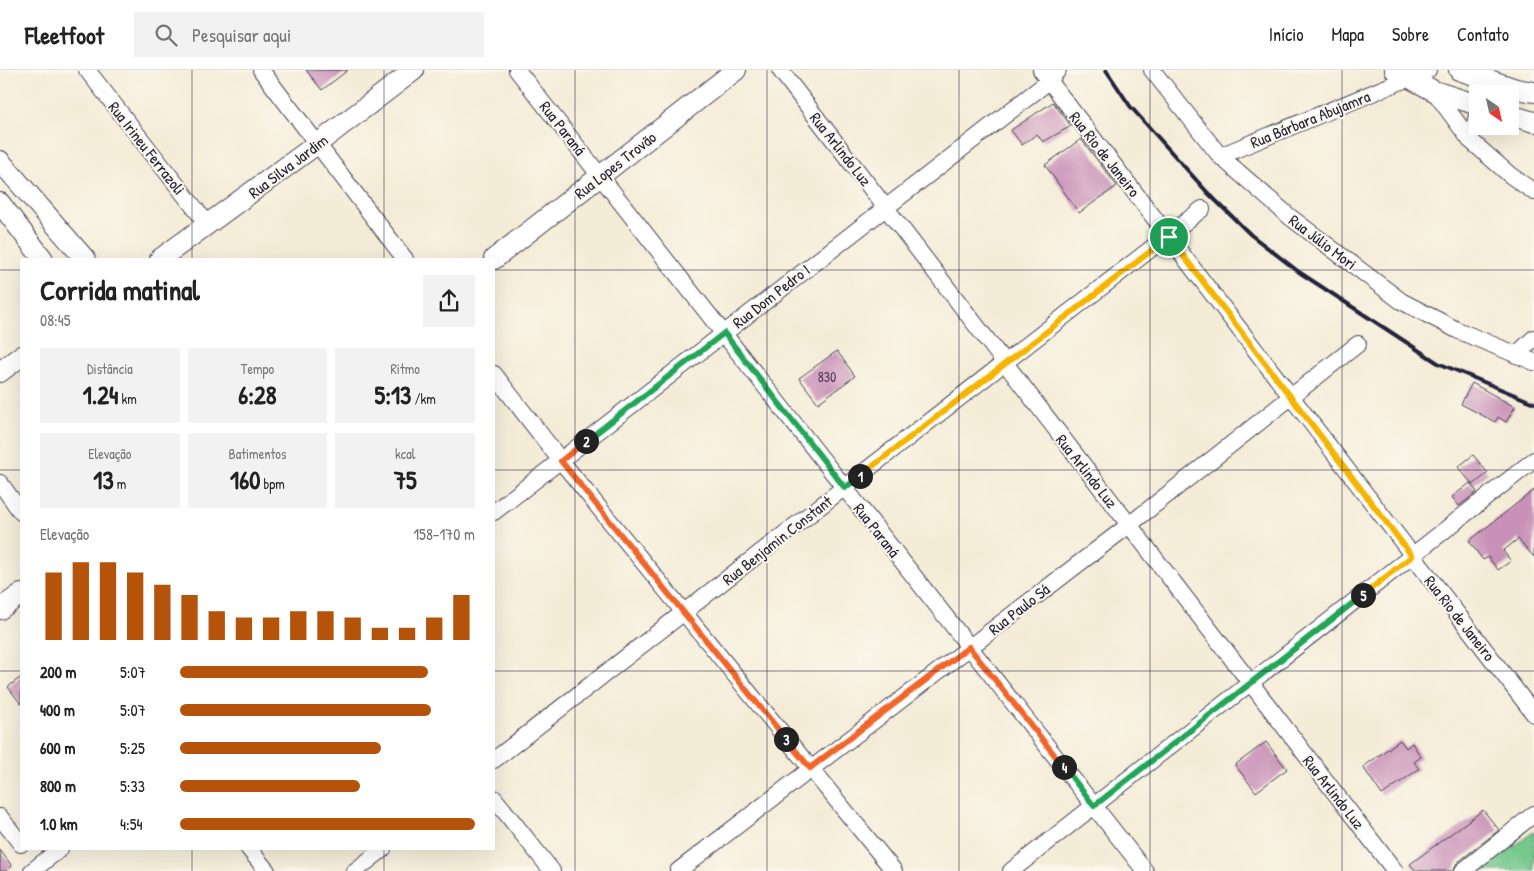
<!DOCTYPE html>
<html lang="pt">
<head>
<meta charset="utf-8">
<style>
	:root { --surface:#fff; --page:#f2f2f2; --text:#222; --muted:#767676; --line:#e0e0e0; --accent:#b45309 }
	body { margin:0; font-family:"Patrick Hand",sans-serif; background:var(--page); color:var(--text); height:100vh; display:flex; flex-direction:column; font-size:19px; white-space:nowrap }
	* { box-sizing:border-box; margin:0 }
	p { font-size:16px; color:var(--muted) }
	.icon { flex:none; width:28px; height:28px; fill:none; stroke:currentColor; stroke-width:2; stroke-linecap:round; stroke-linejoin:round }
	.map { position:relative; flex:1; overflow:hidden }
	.side { position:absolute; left:20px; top:188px; width:475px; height:592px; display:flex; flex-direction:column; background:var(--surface); border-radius:0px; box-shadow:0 5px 20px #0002 }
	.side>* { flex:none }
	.needle { width:32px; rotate:146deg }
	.buttons { position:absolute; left:1469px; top:15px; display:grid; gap:10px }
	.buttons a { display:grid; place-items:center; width:50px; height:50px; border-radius:0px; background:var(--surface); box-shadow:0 5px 20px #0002; font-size:25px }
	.pin { position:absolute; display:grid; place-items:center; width:42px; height:42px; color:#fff; margin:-21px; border:2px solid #fff; border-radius:50%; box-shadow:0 1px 5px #0007 }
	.km { position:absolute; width:25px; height:25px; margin:-12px; border-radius:50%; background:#222; color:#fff; font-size:14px; line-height:25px; text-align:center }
	.round { display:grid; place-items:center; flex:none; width:52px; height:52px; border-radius:0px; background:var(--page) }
	.headline { display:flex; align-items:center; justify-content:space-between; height:85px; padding:0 20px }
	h1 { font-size:28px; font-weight:700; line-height:38px }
	.metrics { display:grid; grid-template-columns:repeat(3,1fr); gap:8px; height:85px; padding:5px 20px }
	.metrics div { display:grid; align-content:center; border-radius:0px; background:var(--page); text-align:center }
	.metrics b { font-size:25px; font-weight:700 }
	.metrics small { font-size:14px; font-weight:400 }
	.metrics p { font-size:14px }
	.chart { height:140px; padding:10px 20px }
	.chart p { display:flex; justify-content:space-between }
	.chart svg { width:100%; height:90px; margin-top:5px; stroke:var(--accent); stroke-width:6 }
	ul { padding:0 20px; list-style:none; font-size:16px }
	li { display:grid; grid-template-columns:80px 60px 1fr; align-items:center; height:38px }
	li i { height:12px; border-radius:6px; background:var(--accent) }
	header { display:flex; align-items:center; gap:30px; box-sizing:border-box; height:70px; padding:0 25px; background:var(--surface); border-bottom:1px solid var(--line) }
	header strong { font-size:24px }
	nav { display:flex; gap:28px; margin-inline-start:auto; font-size:18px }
	.search { width:350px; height:45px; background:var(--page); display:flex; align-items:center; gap:12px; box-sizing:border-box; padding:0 18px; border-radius:0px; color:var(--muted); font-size:19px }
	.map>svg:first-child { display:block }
</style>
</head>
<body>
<header>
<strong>Fleetfoot</strong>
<div class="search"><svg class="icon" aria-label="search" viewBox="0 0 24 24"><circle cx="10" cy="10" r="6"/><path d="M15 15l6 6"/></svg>Pesquisar aqui</div>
<nav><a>Início</a><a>Mapa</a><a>Sobre</a><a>Contato</a></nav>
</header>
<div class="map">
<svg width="1534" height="801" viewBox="0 0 1534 801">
	<rect width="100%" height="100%" fill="#fbf7ec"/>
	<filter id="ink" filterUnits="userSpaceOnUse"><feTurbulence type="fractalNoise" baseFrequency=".02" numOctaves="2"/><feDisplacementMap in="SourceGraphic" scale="10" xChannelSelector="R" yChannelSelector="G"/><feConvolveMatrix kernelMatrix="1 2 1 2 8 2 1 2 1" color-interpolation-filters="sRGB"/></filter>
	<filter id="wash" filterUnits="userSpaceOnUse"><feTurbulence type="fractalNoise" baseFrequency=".0096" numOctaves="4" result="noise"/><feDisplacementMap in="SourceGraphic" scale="20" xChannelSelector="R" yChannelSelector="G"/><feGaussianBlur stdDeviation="1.12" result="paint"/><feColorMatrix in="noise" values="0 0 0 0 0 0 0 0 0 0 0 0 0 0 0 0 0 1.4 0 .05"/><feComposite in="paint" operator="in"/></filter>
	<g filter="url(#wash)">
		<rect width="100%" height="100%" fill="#f4ecd7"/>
		<path fill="#73c88c" stroke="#4a7564" d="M1534,761V801H1482Z"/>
		<g id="blocks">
			<g fill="#c991b8">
				<path d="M306,0H348L322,20Z"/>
				<path d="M1053,32L1071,56L1043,72L1037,64L1022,75L1011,60Z"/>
				<path d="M1081,69L1117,116L1079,143L1045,95Z"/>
				<path d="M837,281L855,306L818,333L799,308Z"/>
				<path d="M1472,313L1515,337L1506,352L1498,347L1495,352L1461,334Z"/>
				<path d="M1473,385L1488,403L1473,415L1458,397Z"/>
				<path d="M1470,413L1477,422L1459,436L1452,427Z"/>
				<path d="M1534,420V487L1518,469L1503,481L1511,491L1498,500L1488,487L1483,490L1469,471Z"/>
				<path d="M21,607V634L8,617Z"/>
				<path d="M1400,670L1406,678L1412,673L1421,687L1414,692L1419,699L1382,725L1363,697Z"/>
				<path d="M1266,672L1287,699L1256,722L1235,695Z"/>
				<path d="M1483,740L1499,760L1457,793L1453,801H1416L1410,794Z"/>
				<path d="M0,780L12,796L7,801H0Z"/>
			</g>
		</g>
	</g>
	<g filter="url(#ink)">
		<use href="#blocks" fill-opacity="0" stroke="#424052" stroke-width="1"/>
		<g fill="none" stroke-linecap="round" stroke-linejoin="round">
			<g stroke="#424052" stroke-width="18">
				<g id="minor">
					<path d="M87,0L208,155"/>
					<path d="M261,0L405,189"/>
					<path d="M517,0L1145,801"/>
					<path d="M780,0L1395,801"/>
					<path d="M1041,0L1534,644"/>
					<path d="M1152,0L1220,86L1290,147L1401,231L1457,260L1534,292"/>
					<path d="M1434,21L1470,70L1510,105L1534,122"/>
					<path d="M1470,70L1478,43"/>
					<path d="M1220,86L1428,0"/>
					<path d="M1516,285L1534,268"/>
					<path d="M494,304L561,391L894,801"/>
					<path d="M0,413L21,442"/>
					<path d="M494,442L1049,11L1058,0"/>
					<path d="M494,690L1202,139"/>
					<path d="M494,728L552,801"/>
					<path d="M0,747L21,774"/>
					<path d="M249,779L267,801"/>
					<path d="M32,801L60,779"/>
					<path d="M355,801L383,779"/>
					<path d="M678,801L1129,455L1358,274"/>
					<path d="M1011,801L1534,390"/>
					<path d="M1463,801L1534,744"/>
				</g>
			</g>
			<g stroke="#424052" stroke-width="22">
				<g id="major">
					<path d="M1395,0L1434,21L1478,35"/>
					<path d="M1459,0L1516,19L1534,22"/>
					<path d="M1510,45L1534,52"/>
					<path d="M0,91L85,189"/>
					<path d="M0,133L43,189"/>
					<path d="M160,189L317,74L414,0"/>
					<path d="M494,189L736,0"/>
					<path d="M0,302L21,286"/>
					<path d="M0,539L21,524"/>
				</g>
			</g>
			<use href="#minor" stroke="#fff" stroke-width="16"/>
			<use href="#major" stroke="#fff" stroke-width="20"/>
			<path stroke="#22223b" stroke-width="4" d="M1106,0L1130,36L1207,122L1251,165L1299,202L1438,293L1534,333"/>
		</g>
	</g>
	<g fill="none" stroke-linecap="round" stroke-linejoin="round" filter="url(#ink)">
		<g stroke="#fff" stroke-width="10">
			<path id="split-1" d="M860,406L1169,167"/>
		</g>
		<g stroke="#fff" stroke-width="10">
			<path id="split-2" d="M586,371L724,263L845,418L860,406"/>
		</g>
		<g stroke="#fff" stroke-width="10">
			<path id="split-3" d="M586,371L561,391L786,669"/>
		</g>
		<g stroke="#fff" stroke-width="10">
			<path id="split-4" d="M786,669L810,698L969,577L1064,697"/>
		</g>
		<g stroke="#fff" stroke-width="10">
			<path id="split-5" d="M1064,697L1094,736L1363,525"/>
		</g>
		<g stroke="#fff" stroke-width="10">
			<path id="split-6" d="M1169,167L1412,486L1363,525"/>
		</g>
		<use href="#split-1" stroke="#f5b400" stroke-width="6"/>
		<use href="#split-2" stroke="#22a559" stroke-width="6"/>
		<use href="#split-3" stroke="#f0652b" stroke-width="6"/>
		<use href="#split-4" stroke="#f0652b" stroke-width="6"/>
		<use href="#split-5" stroke="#22a559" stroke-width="6"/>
		<use href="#split-6" stroke="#f5b400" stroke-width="6"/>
	</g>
	<path fill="none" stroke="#22223b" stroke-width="1" stroke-opacity="0.55" d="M192,0V189M384,0V189M575,0V801M767,0V801M959,0V801M1150,0V801M1342,0V801M0,200H21M494,200H1534M0,400H21M494,400H1534M0,601H21M494,601H1534M192,779V801M384,779V801"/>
	<g text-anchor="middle" stroke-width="4" stroke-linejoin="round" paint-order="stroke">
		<g font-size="14" fill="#4c3e5a">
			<text x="827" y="312">830</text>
		</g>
		<g font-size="16" fill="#22223b" stroke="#fbf7ec">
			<text transform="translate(1310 49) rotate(-22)" y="6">Rua Bárbara Abujamra</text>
			<text transform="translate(563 58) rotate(52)" y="6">Rua Paraná</text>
			<text transform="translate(147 78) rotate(52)" y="6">Rua Irineu Ferrazoli</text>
			<text transform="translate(841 79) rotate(52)" y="6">Rua Arlindo Luz</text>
			<text transform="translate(1105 84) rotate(52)" y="6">Rua Rio de Janeiro</text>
			<text transform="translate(615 95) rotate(-38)" y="6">Rua Lopes Trovão</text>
			<text transform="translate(288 96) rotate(-37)" y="6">Rua Silva Jardim</text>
			<text transform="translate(1323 172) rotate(37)" y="6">Rua Júlio Mori</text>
			<text transform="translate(771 226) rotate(-38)" y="6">Rua Dom Pedro I</text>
			<text transform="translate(1087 401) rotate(52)" y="6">Rua Arlindo Luz</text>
			<text transform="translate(877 460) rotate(52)" y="6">Rua Paraná</text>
			<text transform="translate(777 470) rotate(-38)" y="6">Rua Benjamin Constant</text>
			<text transform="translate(1019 539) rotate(-38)" y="6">Rua Paulo Sá</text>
			<text transform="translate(1460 548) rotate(52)" y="6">Rua Rio de Janeiro</text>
			<text transform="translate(1334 722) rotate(52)" y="6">Rua Arlindo Luz</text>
		</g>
	</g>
</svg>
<div class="buttons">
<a><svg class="needle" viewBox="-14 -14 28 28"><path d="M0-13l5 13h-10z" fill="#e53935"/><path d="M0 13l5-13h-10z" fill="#767676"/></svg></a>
</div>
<div class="pin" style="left:1169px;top:167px;background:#1e9e55"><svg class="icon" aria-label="arrive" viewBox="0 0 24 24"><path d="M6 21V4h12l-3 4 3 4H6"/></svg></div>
<b class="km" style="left:860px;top:406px">1</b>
<b class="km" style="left:586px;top:371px">2</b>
<b class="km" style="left:786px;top:669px">3</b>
<b class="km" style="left:1064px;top:697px">4</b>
<b class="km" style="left:1363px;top:525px">5</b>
<section class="side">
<div class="headline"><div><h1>Corrida matinal</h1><p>08:45</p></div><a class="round"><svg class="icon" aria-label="share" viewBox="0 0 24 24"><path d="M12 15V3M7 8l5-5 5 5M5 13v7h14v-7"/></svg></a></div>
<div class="metrics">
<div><p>Distância</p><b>1.24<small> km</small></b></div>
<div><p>Tempo</p><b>6:28</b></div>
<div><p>Ritmo</p><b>5:13<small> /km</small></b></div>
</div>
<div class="metrics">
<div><p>Elevação</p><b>13<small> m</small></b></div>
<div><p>Batimentos</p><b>160<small> bpm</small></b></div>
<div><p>kcal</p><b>75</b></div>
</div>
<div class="chart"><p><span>Elevação</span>158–170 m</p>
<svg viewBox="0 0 160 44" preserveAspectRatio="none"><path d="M5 44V11M15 44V6M25 44V6M35 44V11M45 44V17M55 44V22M65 44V30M75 44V33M85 44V33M95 44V30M105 44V30M115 44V33M125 44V38M135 44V38M145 44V33M155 44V22"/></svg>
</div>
<ul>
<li><b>200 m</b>5:07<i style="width:84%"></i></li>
<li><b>400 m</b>5:07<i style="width:85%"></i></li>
<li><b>600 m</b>5:25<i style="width:68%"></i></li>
<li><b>800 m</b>5:33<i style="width:61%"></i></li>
<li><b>1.0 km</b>4:54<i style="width:100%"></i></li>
</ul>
</section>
</div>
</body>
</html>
